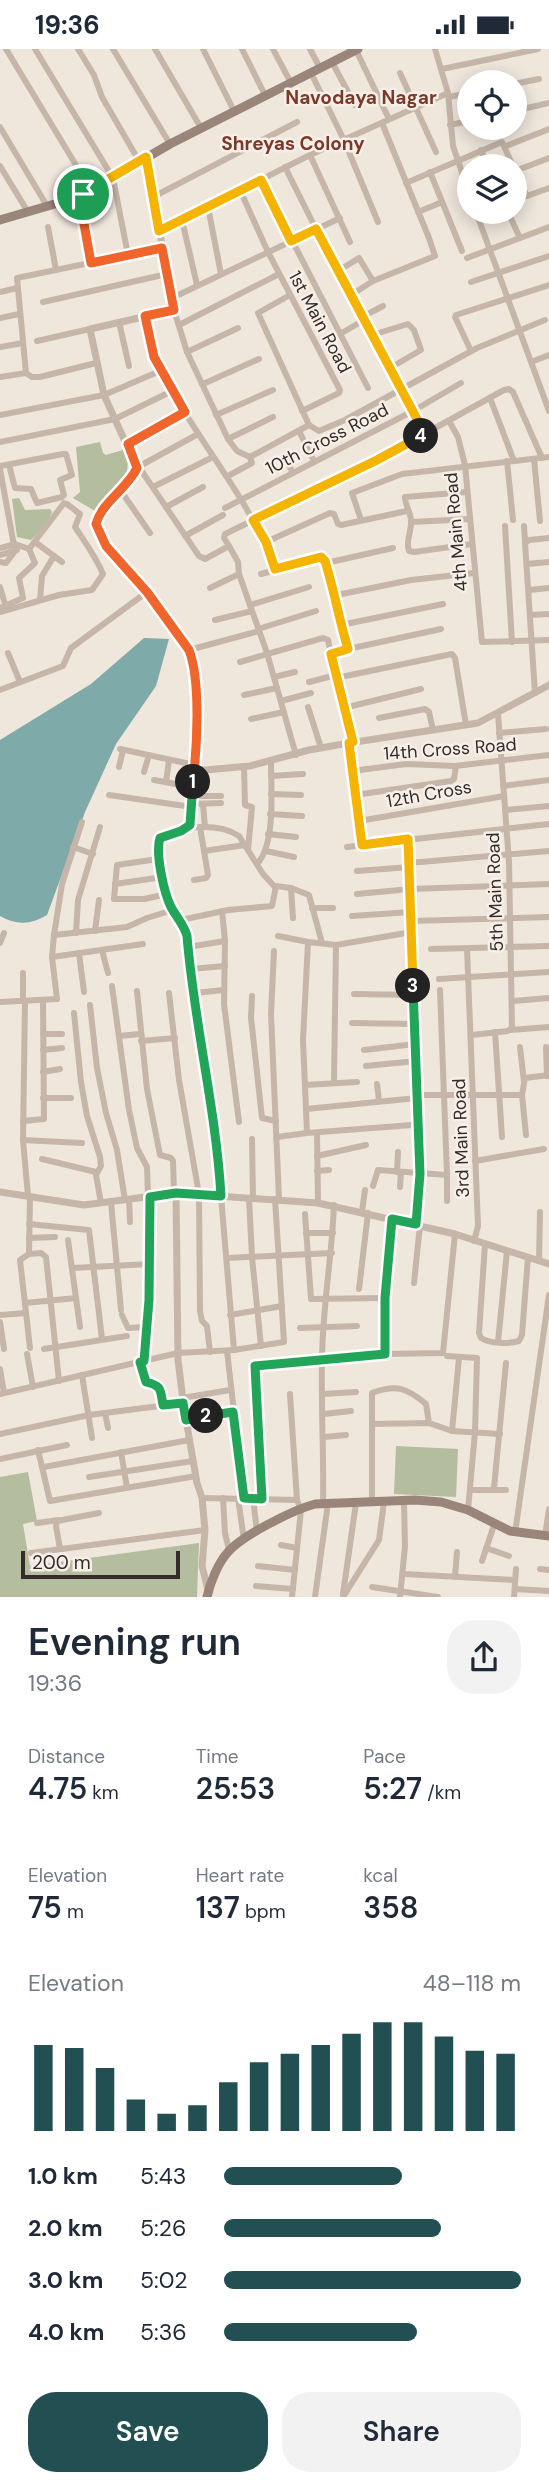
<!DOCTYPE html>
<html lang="en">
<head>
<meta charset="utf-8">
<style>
	:root { --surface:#fff; --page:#f2f2f3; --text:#1f2937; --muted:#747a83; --accent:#225052 }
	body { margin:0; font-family:"DM Sans",sans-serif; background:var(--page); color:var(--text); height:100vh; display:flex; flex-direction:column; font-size:26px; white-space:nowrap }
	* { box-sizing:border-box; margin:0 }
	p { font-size:23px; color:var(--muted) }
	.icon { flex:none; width:38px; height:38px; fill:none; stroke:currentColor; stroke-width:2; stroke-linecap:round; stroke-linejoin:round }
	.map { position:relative; height:1548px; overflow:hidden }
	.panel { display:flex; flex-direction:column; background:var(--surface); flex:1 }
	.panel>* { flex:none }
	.fabs { position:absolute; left:457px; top:21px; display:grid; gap:14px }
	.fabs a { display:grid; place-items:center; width:70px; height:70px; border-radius:50%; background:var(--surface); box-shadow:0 4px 18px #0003; font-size:35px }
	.scale { position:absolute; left:21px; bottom:18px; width:159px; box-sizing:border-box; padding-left:7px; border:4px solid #342c28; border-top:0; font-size:19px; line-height:24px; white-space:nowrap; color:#342c28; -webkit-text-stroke:5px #f8f0e8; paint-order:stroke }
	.pin { position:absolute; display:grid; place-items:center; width:60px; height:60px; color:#fff; margin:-30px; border:4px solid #fff; border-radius:50%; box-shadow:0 2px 7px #0007 }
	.km { position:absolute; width:35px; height:35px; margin:-18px; border-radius:50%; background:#222; color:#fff; font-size:19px; line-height:35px; text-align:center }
	.round { display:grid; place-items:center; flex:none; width:74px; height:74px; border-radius:28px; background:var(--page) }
	.head { display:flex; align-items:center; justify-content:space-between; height:119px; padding:0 28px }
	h1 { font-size:38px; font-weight:600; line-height:52px }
	.figures { display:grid; grid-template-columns:repeat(3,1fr); gap:10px; height:119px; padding:7px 28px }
	.figures div { display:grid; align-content:center }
	.figures b { font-size:30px; font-weight:600 }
	.figures small { font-size:19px; font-weight:400 }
	.figures p { font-size:19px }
	.chart { height:196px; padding:14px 28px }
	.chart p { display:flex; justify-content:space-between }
	.chart svg { width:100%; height:126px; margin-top:7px; stroke:var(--accent); stroke-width:6 }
	.cta { display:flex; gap:14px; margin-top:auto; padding:14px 28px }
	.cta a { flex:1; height:80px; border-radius:28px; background:var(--accent); color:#fff; font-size:28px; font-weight:600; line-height:80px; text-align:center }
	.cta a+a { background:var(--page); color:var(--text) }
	ul { padding:0 28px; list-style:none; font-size:23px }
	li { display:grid; grid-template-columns:112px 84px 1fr; align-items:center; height:52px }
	li i { height:18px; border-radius:9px; background:var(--accent) }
	.status { display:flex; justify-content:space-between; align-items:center; height:49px; padding:0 35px; background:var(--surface); direction:ltr }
	.status svg { height:19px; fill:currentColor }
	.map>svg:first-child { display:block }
</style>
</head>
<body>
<div class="status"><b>19:36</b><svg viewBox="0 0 49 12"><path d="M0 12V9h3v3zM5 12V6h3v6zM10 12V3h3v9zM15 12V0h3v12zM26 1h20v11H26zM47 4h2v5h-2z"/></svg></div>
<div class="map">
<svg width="549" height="1548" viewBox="0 0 549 1548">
	<rect width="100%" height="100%" fill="#efe6dc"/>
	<g fill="#b4bd9e">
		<path d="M100,393L103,404L106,406L123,401L128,413L127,423L95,462L73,449L80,443L76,398Z"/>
		<path d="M19,449L25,461L50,460L52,463L46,476L31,491L17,488L12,450Z"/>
		<path d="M396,1397L458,1400L456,1448L394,1445Z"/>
		<path d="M28,1423L37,1472L23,1475L30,1517L199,1494L197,1548H0V1428Z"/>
	</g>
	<path fill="#7eaaaa" d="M144,589L169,590L156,637L116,695L85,763L47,866C31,876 16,876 0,867V691L91,635Z"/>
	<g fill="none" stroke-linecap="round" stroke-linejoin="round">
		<g stroke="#c6b6a9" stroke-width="6">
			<path d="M6,0L91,141"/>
			<path d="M35,0L113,129L128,206"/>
			<path d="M78,0L94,26L102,48L139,112"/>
			<path d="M113,0L170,95"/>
			<path d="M155,0L201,79"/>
			<path d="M203,0L234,62"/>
			<path d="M242,0L265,46"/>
			<path d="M273,0L291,34"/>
			<path d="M310,0L320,19"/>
			<path d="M435,0L448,44L453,97L469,144"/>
			<path d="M356,1L389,70"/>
			<path d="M332,13L355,56"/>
			<path d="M442,20L538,0"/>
			<path d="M311,24L344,91L378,173"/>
			<path d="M400,24L436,103"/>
			<path d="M514,35L539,30"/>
			<path d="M449,48L469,44"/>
			<path d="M514,62L549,54"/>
			<path d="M450,76L469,72"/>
			<path d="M0,78L47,157"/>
			<path d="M506,97L549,80"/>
			<path d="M481,101L488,117"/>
			<path d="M310,106L350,193"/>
			<path d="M0,117L28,163"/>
			<path d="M285,118L316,180L425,385"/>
			<path d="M514,121L527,147L549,139"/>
			<path d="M515,122L549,109"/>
			<path d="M430,123L462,202"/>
			<path d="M261,131L368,339"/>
			<path d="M406,134L502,93L513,117"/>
			<path d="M240,141L268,203L340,341L339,344L302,362"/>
			<path d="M79,147L91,214"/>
			<path d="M153,148L297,73"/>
			<path d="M208,158L221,225"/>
			<path d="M418,163L442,153"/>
			<path d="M476,163L549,362"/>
			<path d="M508,163L519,187"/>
			<path d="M182,171L197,236"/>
			<path d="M48,178L56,221"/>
			<path d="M159,182L310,106L448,44"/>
			<path d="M467,209L549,178"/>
			<path d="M338,222L359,209L373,232"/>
			<path d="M471,233L549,207"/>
			<path d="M0,243L17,239"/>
			<path d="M290,246L258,264L309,376L319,382L345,371L477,299L545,271"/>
			<path d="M351,246L373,232L435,207L429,189L382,74"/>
			<path d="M172,249L340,169"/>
			<path d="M43,253L167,225"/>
			<path d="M174,261L187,303L228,390L237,402L250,408"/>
			<path d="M145,267C148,281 150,297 155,310C161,326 172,341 181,357C213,411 254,460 275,520"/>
			<path d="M362,268L383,257"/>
			<path d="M0,269L19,265"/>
			<path d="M119,273L129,317"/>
			<path d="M179,276L279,225"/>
			<path d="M340,285L364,271"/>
			<path d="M372,286L408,275L414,281L421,301L390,319"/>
			<path d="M37,292L90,280"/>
			<path d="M0,298L23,294"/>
			<path d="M471,302L455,268L456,266L549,236"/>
			<path d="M187,303L238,279"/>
			<path d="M531,313L549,306"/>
			<path d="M26,324L17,229L162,199"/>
			<path d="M26,324L32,328H40L96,314"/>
			<path d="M0,328L26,324"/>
			<path d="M203,335L259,310"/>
			<path d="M490,349L514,412"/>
			<path d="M0,366L104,346L160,322"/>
			<path d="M216,366L273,341"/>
			<path d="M449,372L458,388L465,416L482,593L549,591"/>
			<path d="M299,382L314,412"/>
			<path d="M228,390L273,368"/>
			<path d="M0,393L115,370L172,342"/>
			<path d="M128,395L185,363"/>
			<path d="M284,407L293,424"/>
			<path d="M250,408L309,376"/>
			<path d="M534,410L540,472"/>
			<path d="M507,412L513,471"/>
			<path d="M0,417L63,405H66L72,426L60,431L64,446L62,448L37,454L31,440L15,439L9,416"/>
			<path d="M138,418L198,385"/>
			<path d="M139,418L199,507L205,510L229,497L224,489L225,485L377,411L504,341L509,340L513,343L542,409"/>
			<path d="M0,420L15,502L6,514L0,513"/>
			<path d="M228,427L252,414L250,408"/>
			<path d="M153,438L213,408"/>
			<path d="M121,442L150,484"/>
			<path d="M467,443L405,448C405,456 411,464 411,472C412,483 405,491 409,502L414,503L472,495"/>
			<path d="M166,458L203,438"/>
			<path d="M225,459L413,362L461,334"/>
			<path d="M361,471L352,444L402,425L549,408"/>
			<path d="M412,473L470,470"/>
			<path d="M505,477L512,593"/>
			<path d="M524,477L525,492"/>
			<path d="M185,487L223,466"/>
			<path d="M35,493L62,513"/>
			<path d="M266,493L330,464L334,465L338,475L341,476L407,462"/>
			<path d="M229,497L238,513L239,525L267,604L296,706"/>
			<path d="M0,499L15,495L29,500L64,454L67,455L80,465L75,478C85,493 96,508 103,525L92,541L59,546L0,563"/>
			<path d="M0,506L17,501"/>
			<path d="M326,514L393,499"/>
			<path d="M527,515L549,513"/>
			<path d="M261,525L321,508L325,512L337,548"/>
			<path d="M0,538L5,555"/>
			<path d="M210,539L239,525"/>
			<path d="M529,541L549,539"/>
			<path d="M40,551L42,527L54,507"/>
			<path d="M250,556L309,538"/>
			<path d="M0,559L23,549L19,529L35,514L29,500"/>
			<path d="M531,566L549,565"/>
			<path d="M215,571L252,562"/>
			<path d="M341,576L443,555"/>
			<path d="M258,580L316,562"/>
			<path d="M348,600L441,580"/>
			<path d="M189,601L259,582"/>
			<path d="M8,604L20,633"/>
			<path d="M240,613L323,589L328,591L331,605"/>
			<path d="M274,628L295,623"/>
			<path d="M336,629L452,605L455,609L466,676"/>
			<path d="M309,633L336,626"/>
			<path d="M0,641L63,617L71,599L147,543"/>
			<path d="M535,644L525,494L529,491L549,489"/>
			<path d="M244,646L277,639"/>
			<path d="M281,652L311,644"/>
			<path d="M308,658L321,699"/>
			<path d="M344,659L421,640"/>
			<path d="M379,669L425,660L429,663L433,681"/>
			<path d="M251,670L284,663"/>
			<path d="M499,684L546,680"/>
			<path d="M353,693L331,605L348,600L341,576L337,546L411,531L474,524"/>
			<path d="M349,694L362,796L549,775"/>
			<path d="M120,700L195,716"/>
			<path d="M119,718L123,701"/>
			<path d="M244,718L245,756L252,758L248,801"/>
			<path d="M352,722L406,715L455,717L549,706"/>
			<path d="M144,723L149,706"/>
			<path d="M271,727L303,725"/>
			<path d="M154,731L192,738"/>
			<path d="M166,733L169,711"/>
			<path d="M503,737L549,731"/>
			<path d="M271,745L301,746"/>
			<path d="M109,746L192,758"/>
			<path d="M355,746L451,732L454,730L456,717"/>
			<path d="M192,747H221"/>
			<path d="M192,755L221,754"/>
			<path d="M203,755L205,778"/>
			<path d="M505,761L549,757"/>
			<path d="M270,765L302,767"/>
			<path d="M359,772L504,747"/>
			<path d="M188,779C205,777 224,777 239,787L263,825L275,838"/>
			<path d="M268,785L296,788"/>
			<path d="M408,790L420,1125L416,1175"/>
			<path d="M73,798L93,805"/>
			<path d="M347,798L362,796"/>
			<path d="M204,802L245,796"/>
			<path d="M266,802L294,808"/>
			<path d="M158,810L117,816L114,850H144L167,845"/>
			<path d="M409,814L549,802"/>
			<path d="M257,815C276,795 271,740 271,713"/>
			<path d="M357,822L410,818"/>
			<path d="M194,831L206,829L208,826L200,778"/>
			<path d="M115,835L163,828"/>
			<path d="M291,839L293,869"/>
			<path d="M357,845L410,840L549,835"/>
			<path d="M312,859H333"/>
			<path d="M222,862L225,892L224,955L239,1073"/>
			<path d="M352,867L411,863"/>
			<path d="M181,871L228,861L272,857L276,837L291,839L309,846L322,894"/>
			<path d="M411,872L549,868"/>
			<path d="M95,882L99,851"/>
			<path d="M412,883L336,896L308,893L303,991L307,1084L412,1076"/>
			<path d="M76,884L78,851L100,778"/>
			<path d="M54,886L62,835L82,773"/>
			<path d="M278,887L308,893"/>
			<path d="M0,894L4,884"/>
			<path d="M188,898L225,892"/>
			<path d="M431,900L549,897"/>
			<path d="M467,900L478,1177L474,1192"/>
			<path d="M102,901L108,924"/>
			<path d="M274,902L271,965L279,1150"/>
			<path d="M79,904L84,943"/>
			<path d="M52,908L143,895"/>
			<path d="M191,920L225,917"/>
			<path d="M23,924V952"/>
			<path d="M439,930L549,923"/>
			<path d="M112,937L129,1061L137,1099L147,1118L148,1148"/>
			<path d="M137,942L147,1040L160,1106L171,1109L173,1112L174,1145"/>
			<path d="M169,944L179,1031L199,1145L200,1262L202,1272L207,1277L210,1303"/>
			<path d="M195,944L224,941"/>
			<path d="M354,945L414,946"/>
			<path d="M252,947L251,969L262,1069L276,1072"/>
			<path d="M25,952L23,1091L28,1147"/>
			<path d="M513,952L549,949"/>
			<path d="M0,953L57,950L52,908L54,886L127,878L147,869L173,861"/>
			<path d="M90,956L97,1019L106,1064L117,1101L125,1151"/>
			<path d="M74,964L81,1033L87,1067L100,1108L101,1117L96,1126L101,1154"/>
			<path d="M352,974L415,975"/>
			<path d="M511,981L549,978"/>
			<path d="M495,983L502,1088"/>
			<path d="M43,985H62"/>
			<path d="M472,986L508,982L512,978L509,813L498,665"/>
			<path d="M119,987L140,985"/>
			<path d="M141,992L175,989"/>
			<path d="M520,998L524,1033"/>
			<path d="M546,998L547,1027"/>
			<path d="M43,1001L62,999"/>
			<path d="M364,1001L415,995"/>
			<path d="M366,1017L416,1012"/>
			<path d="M43,1023L60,1020"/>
			<path d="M334,1034L336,896"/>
			<path d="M377,1035L379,1052"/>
			<path d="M305,1036L357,1033"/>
			<path d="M522,1046L526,1086"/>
			<path d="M43,1049H71"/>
			<path d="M306,1060L417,1049L421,1046H522L525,1029L549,1026"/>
			<path d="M23,1072L44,1070L43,951"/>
			<path d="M317,1084L318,1154"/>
			<path d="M277,1088L307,1084"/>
			<path d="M252,1090L253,1149"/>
			<path d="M23,1091L82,1094"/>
			<path d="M317,1107L366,1096"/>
			<path d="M42,1110L96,1123"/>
			<path d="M475,1112L544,1100"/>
			<path d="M317,1122L329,1121"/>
			<path d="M397,1123L398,1103"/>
			<path d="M447,1126V1152"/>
			<path d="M373,1137L378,1121L447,1126L440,941"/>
			<path d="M400,1138L401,1123"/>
			<path d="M249,1149L252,1208L261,1297"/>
			<path d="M129,1150L130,1173"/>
			<path d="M111,1153L121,1261"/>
			<path d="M362,1163L365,1141"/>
			<path d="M305,1165L311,1250L385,1249"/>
			<path d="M29,1175L89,1181L102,1290"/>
			<path d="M306,1184H333"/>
			<path d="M29,1189L55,1188"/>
			<path d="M485,1195L479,1284L481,1289C491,1295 508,1295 519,1292L522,1286L528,1208"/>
			<path d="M29,1205L30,1148"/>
			<path d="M227,1209L332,1204"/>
			<path d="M539,1212L540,1163"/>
			<path d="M72,1219L150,1215"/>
			<path d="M414,1234L420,1176"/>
			<path d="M359,1240L368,1164"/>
			<path d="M76,1249L80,1278"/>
			<path d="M25,1254L76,1249L68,1191"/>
			<path d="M0,1266L26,1264"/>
			<path d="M122,1266L128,1279L147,1278"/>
			<path d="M230,1266L282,1257"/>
			<path d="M0,1273L4,1300"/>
			<path d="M300,1279L357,1277"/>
			<path d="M498,1293L507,1202"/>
			<path d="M30,1299L20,1211L29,1205L41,1204L46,1208L59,1332"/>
			<path d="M44,1300L127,1287"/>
			<path d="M234,1301L284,1293L275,1150"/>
			<path d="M227,1302L244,1449"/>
			<path d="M27,1305L33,1338"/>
			<path d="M385,1305V1249L392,1170"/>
			<path d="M447,1307L477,1309L475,1383L468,1461"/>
			<path d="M144,1312L149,1251L150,1148"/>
			<path d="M140,1313L146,1333C162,1338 160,1340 163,1356"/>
			<path d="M0,1320L4,1344"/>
			<path d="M82,1326L92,1389"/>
			<path d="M0,1345L178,1304L234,1301L221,1147"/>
			<path d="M290,1345L297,1451L301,1461L292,1548"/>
			<path d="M323,1345L356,1343"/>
			<path d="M182,1349L230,1341"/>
			<path d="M105,1364L108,1379"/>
			<path d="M324,1365L351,1362"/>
			<path d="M186,1371L233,1363"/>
			<path d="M372,1375L429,1374L452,1382L500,1385"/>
			<path d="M452,1382L459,1309"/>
			<path d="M0,1385L89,1366L183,1354"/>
			<path d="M324,1388L346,1386"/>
			<path d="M38,1401L50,1452L196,1427"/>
			<path d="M121,1403L127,1439"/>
			<path d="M0,1410L67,1396"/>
			<path d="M44,1418L189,1391"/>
			<path d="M89,1428L193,1412"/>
			<path d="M471,1441H492L494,1439L506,1314"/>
			<path d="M492,1441H506"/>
			<path d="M202,1449L297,1451"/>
			<path d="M223,1449L225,1484L229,1501"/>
			<path d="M238,1449L244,1491"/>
			<path d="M253,1449L257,1483"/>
			<path d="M262,1450L255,1317L385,1305L443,1304L455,1185"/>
			<path d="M372,1453V1344C397,1335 407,1339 426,1355L429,1374"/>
			<path d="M323,1454C324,1407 321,1360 322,1313C322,1261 332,1208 334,1156"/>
			<path d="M37,1474L59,1471"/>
			<path d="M515,1484L549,1246"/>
			<path d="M545,1487L549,1460"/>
			<path d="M281,1496L297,1499"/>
			<path d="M486,1499L509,1507"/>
			<path d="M60,1500L56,1477L57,1472L99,1464"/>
			<path d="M31,1504L205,1481"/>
			<path d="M482,1512L494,1476"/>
			<path d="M258,1517L295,1521"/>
			<path d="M540,1520L549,1521"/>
			<path d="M404,1525L515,1531"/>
			<path d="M455,1528L457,1503"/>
			<path d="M256,1537L293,1540"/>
			<path d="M372,1538L438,1548"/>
			<path d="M515,1540L549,1542"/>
			<path d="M343,1545L356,1454"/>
			<path d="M315,1548L328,1454"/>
			<path d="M343,1548L379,1491L384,1453"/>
			<path d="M400,1548L405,1497L404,1452"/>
			<path d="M514,1548L516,1520"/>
		</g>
		<g stroke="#c6b6a9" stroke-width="7">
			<path d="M146,108L174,261L90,280L104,346L137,419C127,440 102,453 96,475L106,497L147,543L189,601C204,638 194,726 191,769L188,779L160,789C155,804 164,844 171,858C177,869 184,876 187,887C195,974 216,1060 221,1147"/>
			<path d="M194,722L250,717L309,701L349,694L478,674L549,636"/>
			<path d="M0,1143L84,1156L176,1144L318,1154L455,1185L549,1215"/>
			<path d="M176,1144L178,1311L184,1359L197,1434L202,1449L205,1481L202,1517L208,1541"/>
		</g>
		<g stroke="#9a857b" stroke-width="9">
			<path d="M0,171L65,152L91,141L170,95L358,0"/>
			<path d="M207,1548C210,1534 218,1514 228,1503C243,1486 293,1461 315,1455L415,1451L441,1453L468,1461L510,1482L549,1487"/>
		</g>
	</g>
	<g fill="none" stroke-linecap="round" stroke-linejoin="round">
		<g stroke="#fff" stroke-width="14">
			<path id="split-1" d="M83,145L79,147L91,214L162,199L174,261L145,267L154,308L185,363L128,395L137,419C127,440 102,453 96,475L106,497L147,543L189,601C201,632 197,699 193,733"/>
		</g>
		<g stroke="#fff" stroke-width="14">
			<path id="split-2" d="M193,733L190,776L181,782L160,789C155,804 164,844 171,858C177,869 184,876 187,887C194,974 216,1060 221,1147L176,1144L150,1148L149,1251L144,1312L140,1313L146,1333C162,1337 160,1340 163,1356L183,1354L186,1371L206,1367"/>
		</g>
		<g stroke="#fff" stroke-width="14">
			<path id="split-3" d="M206,1367L233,1363L244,1449L262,1450L255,1317L385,1305V1249L392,1170L416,1175L420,1125L413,937"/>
		</g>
		<g stroke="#fff" stroke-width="14">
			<path id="split-4" d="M413,937L408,790L362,796L349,694L353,693L331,605L348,600C339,570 334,541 325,512L321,508L275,520L266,493L253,471L377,411L421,387"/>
		</g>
		<g stroke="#fff" stroke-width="14">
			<path id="split-5" d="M83,145L146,108L159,182L261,131L291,192L316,180L425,385L421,387"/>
		</g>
		<use href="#split-1" stroke="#f0652b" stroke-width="9"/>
		<use href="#split-2" stroke="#22a559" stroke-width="9"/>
		<use href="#split-3" stroke="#22a559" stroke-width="9"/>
		<use href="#split-4" stroke="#f5b400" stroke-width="9"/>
		<use href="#split-5" stroke="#f5b400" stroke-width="9"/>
	</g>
	<g text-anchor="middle" stroke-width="5" stroke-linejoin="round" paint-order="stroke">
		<g font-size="18" fill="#342c28" stroke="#f8f0e8">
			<text transform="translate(320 273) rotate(62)" y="6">1st Main Road</text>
			<text transform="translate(327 390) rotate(-27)" y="6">10th Cross Road</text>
			<text transform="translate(456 483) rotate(-95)" y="6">4th Main Road</text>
			<text transform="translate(450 700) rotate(-4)" y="6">14th Cross Road</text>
			<text transform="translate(429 745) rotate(-10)" y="6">12th Cross</text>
			<text transform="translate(495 843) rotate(-92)" y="6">5th Main Road</text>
			<text transform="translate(461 1089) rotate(-92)" y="6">3rd Main Road</text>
		</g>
		<g font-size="19" font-weight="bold" fill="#7b3a29" stroke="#f8f0e8">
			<text x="361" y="55">Navodaya Nagar</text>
			<text x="293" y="101">Shreyas Colony</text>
		</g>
	</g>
</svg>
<div class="fabs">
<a><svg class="icon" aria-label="locate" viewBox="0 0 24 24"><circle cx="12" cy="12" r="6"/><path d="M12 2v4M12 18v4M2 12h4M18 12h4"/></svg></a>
<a><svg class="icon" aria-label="layers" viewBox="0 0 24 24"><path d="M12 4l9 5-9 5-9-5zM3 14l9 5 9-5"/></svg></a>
</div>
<div class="scale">200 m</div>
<div class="pin" style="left:83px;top:145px;background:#1e9e55"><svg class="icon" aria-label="arrive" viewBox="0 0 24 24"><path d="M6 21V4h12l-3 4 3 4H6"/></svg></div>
<b class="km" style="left:193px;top:733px">1</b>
<b class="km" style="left:206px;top:1367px">2</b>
<b class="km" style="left:413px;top:937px">3</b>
<b class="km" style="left:421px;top:387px">4</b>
</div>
<section class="panel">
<div class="head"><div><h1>Evening run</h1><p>19:36</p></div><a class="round"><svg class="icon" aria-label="share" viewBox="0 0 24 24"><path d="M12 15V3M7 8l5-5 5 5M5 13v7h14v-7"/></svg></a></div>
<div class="figures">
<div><p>Distance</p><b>4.75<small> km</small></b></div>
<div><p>Time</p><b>25:53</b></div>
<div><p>Pace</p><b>5:27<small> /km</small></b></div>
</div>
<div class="figures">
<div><p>Elevation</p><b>75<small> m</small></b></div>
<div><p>Heart rate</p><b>137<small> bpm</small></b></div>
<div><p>kcal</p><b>358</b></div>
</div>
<div class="chart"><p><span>Elevation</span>48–118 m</p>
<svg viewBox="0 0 160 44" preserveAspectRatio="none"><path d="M5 44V14M15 44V15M25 44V22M35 44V33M45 44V38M55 44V35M65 44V27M75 44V20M85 44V17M95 44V14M105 44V10M115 44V6M125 44V6M135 44V11M145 44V16M155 44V17"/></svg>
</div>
<ul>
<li><b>1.0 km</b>5:43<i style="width:60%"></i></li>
<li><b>2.0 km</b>5:26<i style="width:73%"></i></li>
<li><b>3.0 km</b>5:02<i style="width:100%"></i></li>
<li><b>4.0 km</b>5:36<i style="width:65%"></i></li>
</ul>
<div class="cta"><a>Save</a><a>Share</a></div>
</section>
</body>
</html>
